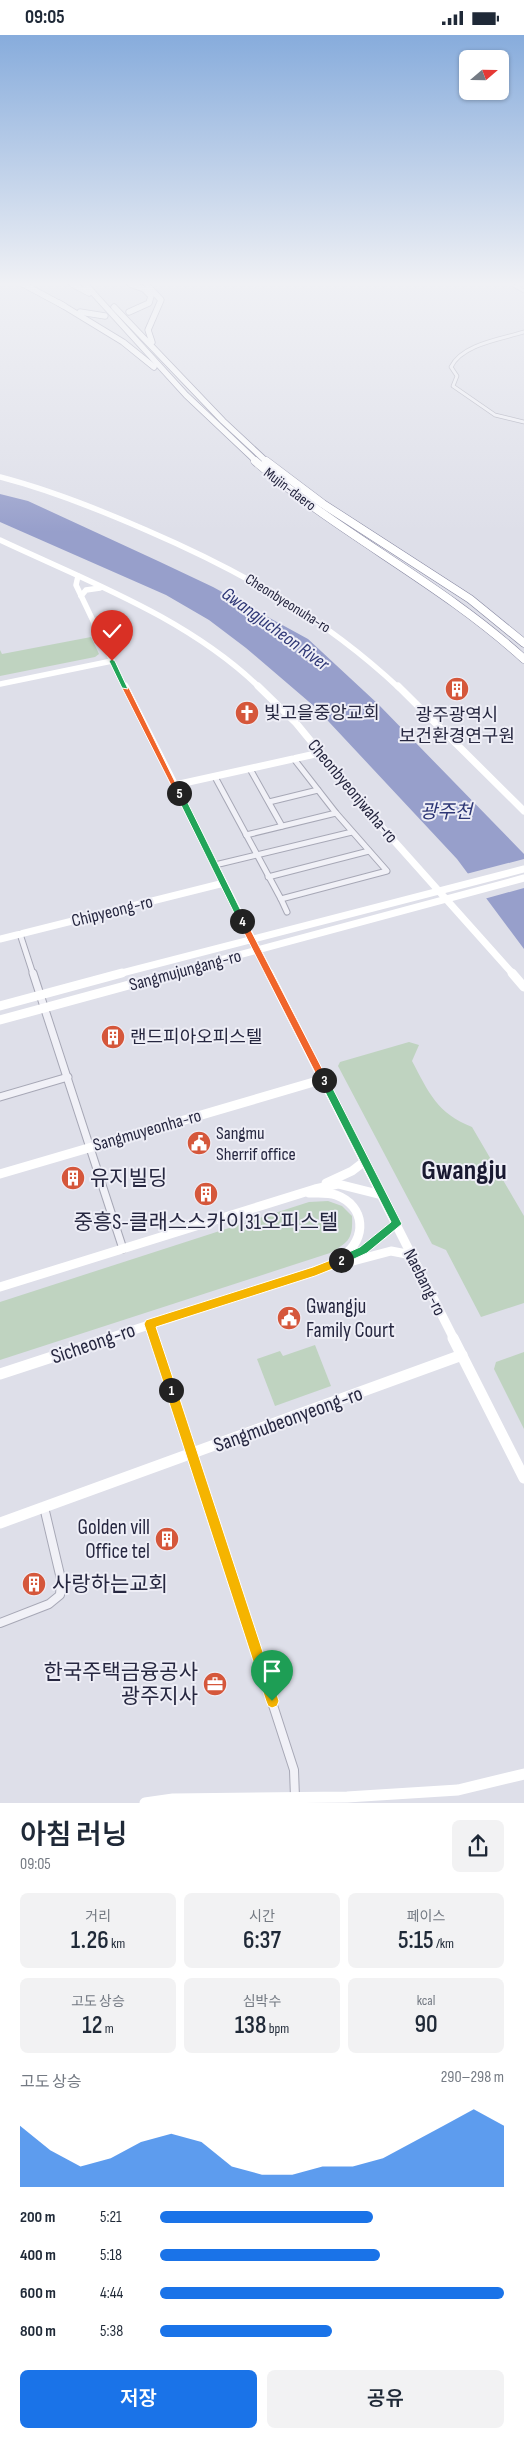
<!DOCTYPE html>
<html lang="ko">
<head>
<meta charset="utf-8">
<style>
	:root { --surface:#fff; --page:#f2f2f3; --text:#1f2937; --muted:#747a83; --accent:#1a73e8 }
	body { margin:0; font-family:"Sofia Sans Condensed","Noto Sans KR",sans-serif; background:var(--page); color:var(--text); height:100vh; display:flex; flex-direction:column; font-size:19px; white-space:nowrap }
	* { box-sizing:border-box; margin:0 }
	p { font-size:16px; color:var(--muted) }
	.icon { flex:none; width:28px; height:28px; fill:none; stroke:currentColor; stroke-width:2; stroke-linecap:round; stroke-linejoin:round }
	.map { position:relative; height:1768px; overflow:hidden }
	.side { display:flex; flex-direction:column; background:var(--surface); flex:1 }
	.side>* { flex:none }
	.needle { width:32px; rotate:70deg }
	.controls { position:absolute; left:459px; top:15px; display:grid; gap:10px }
	.controls a { display:grid; place-items:center; width:50px; height:50px; border-radius:8px; background:var(--surface); box-shadow:0 1px 4px #0004; font-size:25px }
	.pin { position:absolute; display:grid; place-items:center; width:42px; height:42px; color:#fff; margin:-51px -21px; border-radius:50% 50% 50% 0; rotate:-45deg; box-shadow:0 0 5px #0007 }
	.pin .icon { rotate:45deg }
	.km { position:absolute; width:25px; height:25px; margin:-12px; border-radius:50%; background:#222; color:#fff; font-size:14px; line-height:25px; text-align:center }
	.round { display:grid; place-items:center; flex:none; width:52px; height:52px; border-radius:8px; background:var(--page) }
	.head { display:flex; align-items:center; justify-content:space-between; height:85px; padding:0 20px }
	h1 { font-size:28px; font-weight:600; line-height:38px }
	.stats { display:grid; grid-template-columns:repeat(3,1fr); gap:8px; height:85px; padding:5px 20px }
	.stats div { display:grid; align-content:center; border-radius:8px; background:var(--page); text-align:center }
	.stats b { font-size:25px; font-weight:600 }
	.stats small { font-size:14px; font-weight:400 }
	.stats p { font-size:14px }
	.chart { height:140px; padding:10px 20px }
	.chart p { display:flex; justify-content:space-between }
	.chart svg { width:100%; height:90px; margin-top:5px; fill:var(--accent); opacity:.7 }
	.cta { display:flex; gap:10px; margin-top:auto; padding:10px 20px }
	.cta a { flex:1; height:58px; border-radius:8px; background:var(--accent); color:#fff; font-size:20px; font-weight:600; line-height:58px; text-align:center }
	.cta a+a { background:var(--page); color:var(--text) }
	ul { padding:0 20px; list-style:none; font-size:16px }
	li { display:grid; grid-template-columns:80px 60px 1fr; align-items:center; height:38px }
	li i { height:12px; border-radius:6px; background:var(--accent) }
	.status { display:flex; justify-content:space-between; align-items:center; height:35px; padding:0 25px; background:var(--surface); direction:ltr }
	.status svg { height:14px; fill:currentColor }
	.map>svg:first-child { display:block }
</style>
</head>
<body>
<div class="status"><b>09:05</b><svg viewBox="0 0 49 12"><path d="M0 12V9h3v3zM5 12V6h3v6zM10 12V3h3v9zM15 12V0h3v12zM26 1h20v11H26zM47 4h2v5h-2z"/></svg></div>
<div class="map">
<svg width="524" height="1768" viewBox="0 0 524 1768">
	<rect width="100%" height="100%" fill="#dedfe9"/>
	<g fill="#bfd3c0">
		<path d="M91,602L99,619L95,622L0,641V615L2,619Z"/>
		<path d="M409,1007L419,1010L412,1026C429,1058 437,1078 472,1092L524,1181V1268L481,1282L446,1215L432,1209L338,1031L340,1027Z"/>
		<path d="M328,1166L342,1171L352,1181C353,1204 349,1207 330,1218L0,1325V1267L309,1167Z"/>
		<path d="M315,1310L331,1351L275,1371L257,1324L280,1316L283,1321Z"/>
		<path d="M524,1317V1394L494,1334L496,1327Z"/>
	</g>
	<path fill="#979fcb" d="M0,459L28,466L158,526L213,552L308,604L378,669L524,819V914L457,824L315,672L246,613L209,585L166,560L0,487Z"/>
	<path fill="#dedfe9" d="M524,824V853L484,864L466,839Z"/>
	<g fill="none" stroke-linecap="round" stroke-linejoin="round">
		<g stroke="#a7a8b6" stroke-width="4.5">
			<g id="street-far3">
				<path d="M523,249L515,251L524,256"/>
				<path d="M524,297C502,304 462,309 451,332L457,341L453,351L495,380L524,387"/>
			</g>
		</g>
		<g stroke="#a7a8b6" stroke-width="7">
			<g id="street-far2">
				<path d="M250,734L282,791"/>
				<path d="M215,742L281,864L387,836L336,778L294,724"/>
				<path d="M269,767L318,755"/>
				<path d="M246,800L336,778"/>
				<path d="M215,830L352,797"/>
				<path d="M268,842L369,816"/>
				<path d="M281,864L287,877"/>
				<path d="M20,899L33,939"/>
			</g>
		</g>
		<g stroke="#a7a8b6" stroke-width="9">
			<g id="street-far1">
				<path d="M33,938L123,1214"/>
				<path d="M0,1062L68,1042"/>
				<path d="M149,1289L154,1304"/>
			</g>
		</g>
		<g stroke="#a7a8b6" stroke-width="10">
			<g id="street">
				<path d="M154,1303L294,1735L295,1763"/>
				<path d="M0,1588L49,1569L60,1560L61,1544L44,1472"/>
			</g>
		</g>
		<g stroke="#8586a0" stroke-width="7">
			<g id="highway-far1">
				<path d="M23,249L64,271"/>
				<path d="M72,249L89,258"/>
				<path d="M85,249L186,360L257,427"/>
				<path d="M146,249L161,265L148,295L152,307"/>
				<path d="M59,268L123,307L154,332"/>
				<path d="M114,272L223,386L267,427"/>
				<path d="M80,277L105,281"/>
				<path d="M129,277L149,268L151,261L144,254L130,249"/>
			</g>
		</g>
		<g stroke="#8586a0" stroke-width="9">
			<g id="highway">
				<path d="M255,426C339,499 441,548 524,624"/>
				<path d="M266,426L323,469L470,564L524,608"/>
			</g>
		</g>
		<use href="#street-far3" stroke="#f1f1f7" stroke-width="3"/>
		<use href="#street-far2" stroke="#f1f1f7" stroke-width="5"/>
		<use href="#street-far1" stroke="#f1f1f7" stroke-width="7"/>
		<use href="#street" stroke="#f1f1f7" stroke-width="8"/>
		<g stroke="#fff" stroke-width="5.5">
			<path d="M0,442C50,455 98,474 146,495C241,536 323,582 399,653"/>
			<path d="M0,505C89,547 188,583 260,653"/>
			<path d="M78,541L76,550L125,653"/>
			<path d="M81,561L86,555L100,553"/>
			<path d="M0,649L112,626"/>
		</g>
		<g stroke="#fff" stroke-width="7">
			<path d="M125,651L270,939"/>
			<path d="M258,651L296,688L379,789L513,939"/>
			<path d="M398,651L524,776"/>
			<path d="M175,750L320,718"/>
			<path d="M0,904L224,848"/>
			<path d="M118,939L524,834"/>
			<path d="M168,939L524,843"/>
		</g>
		<g stroke="#fff" stroke-width="9">
			<path d="M269,938L454,1304"/>
			<path d="M512,938L524,952"/>
			<path d="M0,971L122,938"/>
			<path d="M0,985L173,938"/>
			<path d="M0,1139L324,1044"/>
			<path d="M326,1148L352,1136L365,1126"/>
			<path d="M309,1158C318,1158 328,1157 336,1160C366,1171 367,1204 343,1221"/>
			<path d="M338,1230L391,1216L412,1220"/>
			<path d="M0,1252L315,1154L338,1149L382,1160"/>
			<path d="M106,1304L329,1231L364,1215L396,1189"/>
		</g>
		<g stroke="#fff" stroke-width="11">
			<path d="M453,1303L524,1443"/>
			<path d="M0,1339L110,1303"/>
			<path d="M0,1488L462,1320"/>
			<path d="M145,1768L173,1764L347,1762L458,1755L524,1739"/>
		</g>
		<use href="#highway-far1" stroke="#fff" stroke-width="5.5"/>
		<use href="#highway" stroke="#fff" stroke-width="8"/>
	</g>
	<linearGradient id="sky" x2="0" y2="1"><stop stop-color="#87acdc"/><stop offset="0.5" stop-color="#f0f1f5"/><stop offset="1" stop-color="#f0f1f5" stop-opacity="0"/></linearGradient>
	<rect width="524" height="497" fill="url(#sky)"/>
	<path fill="#f5b400" stroke="#fff" d="M171,1350L177,1355L279,1666L277,1671L272,1673L268,1671L266,1666L165,1355Z"/>
	<path fill="#f5b400" stroke="#fff" d="M341,1221L345,1222V1229L315,1241L156,1292L177,1355L171,1360L167,1359L144,1289L146,1285L313,1232Z"/>
	<path fill="#22a559" stroke="#fff" d="M324,1041L327,1042L402,1189L367,1218L341,1230L338,1229V1222L360,1212L391,1187L319,1045Z"/>
	<path fill="#f0652b" stroke="#fff" d="M242,883L246,886L328,1045L327,1047L324,1048L319,1045L238,886Z"/>
	<path fill="#22a559" stroke="#fff" d="M179,755L183,758L246,886L245,888L238,886L175,758Z"/>
	<path fill="#f0652b" stroke="#fff" d="M126,651L129,653L181,759L175,758L122,653Z"/>
	<path fill="#22a559" stroke="#fff" d="M112,624L115,626L128,654L122,653L109,626Z"/>
	<defs>
		<g id="building-disc" transform="scale(1.25)"><circle r="9.5" fill="#d5573b" stroke="#eeeef6"/><path d="M-4-6H4V6H1V3H-1V6H-4ZM-2.5-4.3h1.7v1.8h-1.7ZM.8-4.3h1.7v1.8H.8ZM-2.5-1h1.7V.8h-1.7ZM.8-1h1.7V.8H.8Z" fill="#fff"/></g>
		<g id="church-disc" transform="scale(1.25)"><circle r="9.5" fill="#d5573b" stroke="#eeeef6"/><path d="M-1.2-6h2.4v3.5h3.3v2.4h-3.3V6h-2.4V-.1h-3.3v-2.4h3.3Z" fill="#fff"/></g>
		<g id="civic-disc" transform="scale(1.25)"><circle r="9.5" fill="#d5573b" stroke="#eeeef6"/><path d="M-.6-6.5H3V-4.5H.6V-3L4-1V1h2V6H-6V1h2V-1L-.6-3ZM-1.2 2.5V6h2.4V2.5Z" fill="#fff"/></g>
		<g id="office-disc" transform="scale(1.25)"><circle r="9.5" fill="#d5573b" stroke="#eeeef6"/><path d="M-6-3h4V-5.5h4V-3h4V5H-6ZM-1-4.5V-3h2v-1.5ZM-6 0V1H6V0Z" fill="#fff"/></g>
	</defs>
	<g fill-rule="evenodd">
		<use href="#building-disc" x="457" y="654"/>
		<use href="#church-disc" x="247" y="678"/>
		<use href="#building-disc" x="113" y="1002"/>
		<use href="#civic-disc" x="199" y="1108"/>
		<use href="#building-disc" x="73" y="1143"/>
		<use href="#building-disc" x="206" y="1159"/>
		<use href="#civic-disc" x="289" y="1283"/>
		<use href="#building-disc" x="167" y="1504"/>
		<use href="#building-disc" x="34" y="1549"/>
		<use href="#office-disc" x="215" y="1649"/>
	</g>
	<g text-anchor="middle" stroke-width="4" stroke-linejoin="round" paint-order="stroke">
		<g font-size="15" fill="#262740" stroke="#eeeef6">
			<text transform="translate(290 454) rotate(37)" y="5">Mujin-daero</text>
			<text transform="translate(288 568) rotate(32)" y="5">Cheonbyeonuha-ro</text>
		</g>
		<g font-size="18" fill="#262740" stroke="#eeeef6" text-anchor="start">
			<text x="264" y="684">빛고을중앙교회</text>
			<text x="457" y="686" text-anchor="middle">광주광역시<tspan x="457" dy="21">보건환경연구원</tspan></text>
			<text x="130" y="1008">랜드피아오피스텔</text>
			<text x="216" y="1104">Sangmu<tspan x="216" dy="21">Sherrif office</tspan></text>
		</g>
		<g font-size="18" fill="#262740" stroke="#eeeef6">
			<text transform="translate(353 756) rotate(50)" y="6">Cheonbyeonjwaha-ro</text>
			<text transform="translate(112 876) rotate(-14)" y="6">Chipyeong-ro</text>
			<text transform="translate(185 935) rotate(-15)" y="6">Sangmujungang-ro</text>
			<text transform="translate(147 1095) rotate(-16)" y="6">Sangmuyeonha-ro</text>
			<text transform="translate(425 1247) rotate(63)" y="6">Naebang-ro</text>
		</g>
		<g font-size="19" font-style="italic" fill="#2e3776" stroke="#eeeef6">
			<text transform="translate(276 593) rotate(36)" y="7">Gwangjucheon River</text>
			<text x="446" y="783">광주천</text>
		</g>
		<g font-size="21" fill="#262740" stroke="#eeeef6" text-anchor="start">
			<text x="90" y="1150">유지빌딩</text>
			<text x="206" y="1194" text-anchor="middle">중흥S-클래스스카이31오피스텔</text>
			<text x="306" y="1278">Gwangju<tspan x="306" dy="24">Family Court</tspan></text>
			<text x="150" y="1499" text-anchor="end">Golden vill<tspan x="150" dy="24">Office tel</tspan></text>
			<text x="52" y="1556">사랑하는교회</text>
			<text x="198" y="1644" text-anchor="end">한국주택금융공사<tspan x="198" dy="24">광주지사</tspan></text>
		</g>
		<g font-size="21" fill="#262740" stroke="#eeeef6">
			<text transform="translate(93 1308) rotate(-19)" y="7">Sicheong-ro</text>
			<text transform="translate(288 1384) rotate(-20)" y="7">Sangmubeonyeong-ro</text>
		</g>
		<g font-size="28" font-weight="bold" fill="#191931" stroke="#eeeef6">
			<text x="464" y="1144">Gwangju</text>
		</g>
	</g>
</svg>
<div class="controls">
<a><svg class="needle" viewBox="-14 -14 28 28"><path d="M0-13l5 13h-10z" fill="#e53935"/><path d="M0 13l5-13h-10z" fill="#747a83"/></svg></a>
</div>
<div class="pin" style="left:272px;top:1666px;background:#1e9e55"><svg class="icon" aria-label="arrive" viewBox="0 0 24 24"><path d="M6 21V4h12l-3 4 3 4H6"/></svg></div>
<div class="pin" style="left:112px;top:626px;background:#d93025"><svg class="icon" aria-label="check" viewBox="0 0 24 24"><path d="M5 12l5 5 9-10"/></svg></div>
<b class="km" style="left:171px;top:1355px">1</b>
<b class="km" style="left:341px;top:1225px">2</b>
<b class="km" style="left:324px;top:1045px">3</b>
<b class="km" style="left:242px;top:886px">4</b>
<b class="km" style="left:179px;top:758px">5</b>
</div>
<section class="side">
<div class="head"><div><h1>아침 러닝</h1><p>09:05</p></div><a class="round"><svg class="icon" aria-label="share" viewBox="0 0 24 24"><path d="M12 15V3M7 8l5-5 5 5M5 13v7h14v-7"/></svg></a></div>
<div class="stats">
<div><p>거리</p><b>1.26<small> km</small></b></div>
<div><p>시간</p><b>6:37</b></div>
<div><p>페이스</p><b>5:15<small> /km</small></b></div>
</div>
<div class="stats">
<div><p>고도 상승</p><b>12<small> m</small></b></div>
<div><p>심박수</p><b>138<small> bpm</small></b></div>
<div><p>kcal</p><b>90</b></div>
</div>
<div class="chart"><p><span>고도 상승</span>290–298 m</p>
<svg viewBox="0 0 160 44" preserveAspectRatio="none"><path d="M0 44V14L10 26L20 34L30 30L40 22L50 18L60 22L70 34L80 38L90 38L100 34L110 34L120 30L130 22L140 14L150 6L160 14V44z"/></svg>
</div>
<ul>
<li><b>200 m</b>5:21<i style="width:62%"></i></li>
<li><b>400 m</b>5:18<i style="width:64%"></i></li>
<li><b>600 m</b>4:44<i style="width:100%"></i></li>
<li><b>800 m</b>5:38<i style="width:50%"></i></li>
</ul>
<div class="cta"><a>저장</a><a>공유</a></div>
</section>
</body>
</html>
